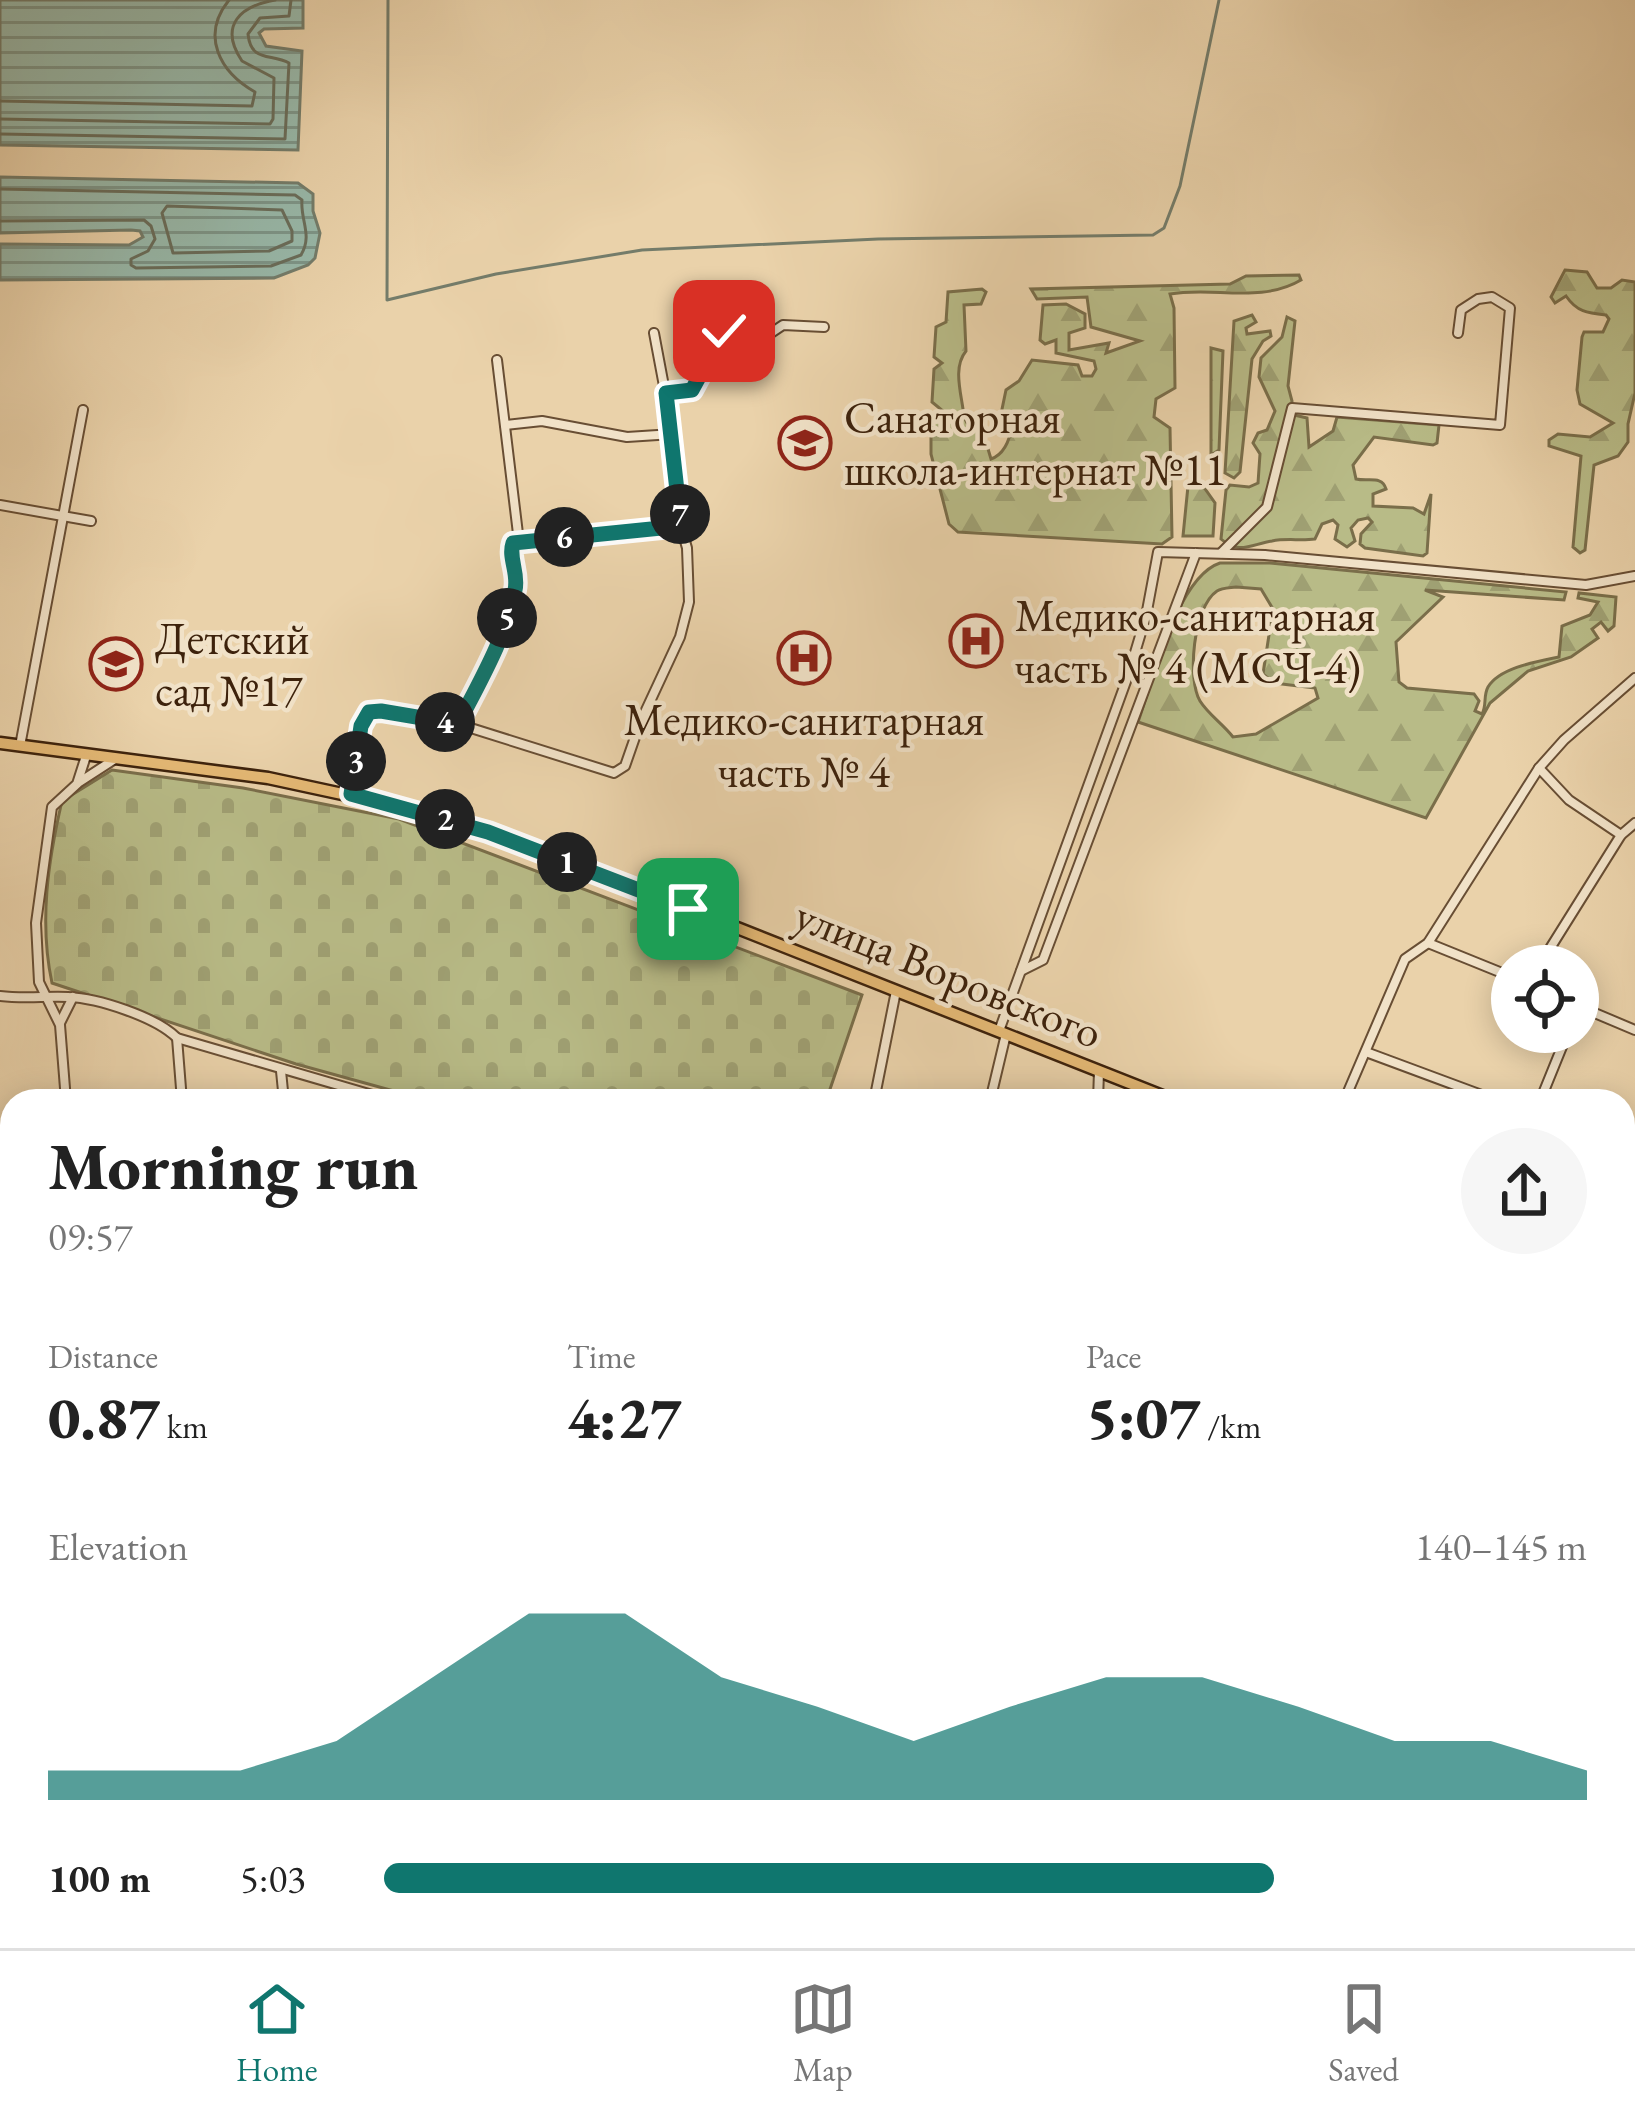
<!DOCTYPE html>
<html lang="en">
<head>
<meta charset="utf-8">
<style>
	:root { --surface:#fff; --page:#f6f6f6; --text:#222; --muted:#767676; --line:#e0e0e0; --accent:#0f766e }
	body { margin:0; font-family:"EB Garamond",serif; background:var(--page); color:var(--text); height:100vh; display:flex; flex-direction:column; font-size:45px; white-space:nowrap }
	* { box-sizing:border-box; margin:0 }
	p { font-size:39px; color:var(--muted) }
	.icon { flex:none; width:66px; height:66px; fill:none; stroke:currentColor; stroke-width:2; stroke-linecap:round; stroke-linejoin:round }
	.map { position:relative; flex:1; overflow:hidden }
	.details { position:absolute; left:0px; top:1089px; width:1635px; height:861px; display:flex; flex-direction:column; background:var(--surface); border-radius:36px 36px 0 0; box-shadow:0 6px 30px #0003 }
	.details>* { flex:none }
	.tools { position:absolute; left:1491px; top:945px; display:grid; gap:24px }
	.tools a { display:grid; place-items:center; width:108px; height:108px; border-radius:50%; background:var(--surface); box-shadow:0 6px 30px #0003; font-size:60px }
	.pin { position:absolute; display:grid; place-items:center; width:102px; height:102px; color:#fff; margin:-51px; border-radius:24px; box-shadow:0 6px 18px #0006 }
	.km { position:absolute; width:60px; height:60px; margin:-30px; border-radius:50%; background:#222; color:#fff; font-size:33px; line-height:60px; text-align:center }
	.round { display:grid; place-items:center; flex:none; width:126px; height:126px; border-radius:63px; background:var(--page) }
	.headline { display:flex; align-items:center; justify-content:space-between; height:204px; padding:0 48px }
	h1 { font-size:66px; font-weight:800; line-height:90px }
	.metrics { display:grid; grid-template-columns:repeat(3,1fr); gap:18px; height:204px; padding:12px 48px }
	.metrics div { display:grid; align-content:center }
	.metrics b { font-size:60px; font-weight:800 }
	.metrics small { font-size:33px; font-weight:400 }
	.metrics p { font-size:33px }
	.chart { height:336px; padding:24px 48px }
	.chart p { display:flex; justify-content:space-between }
	.chart svg { width:100%; height:216px; margin-top:12px; fill:var(--accent); opacity:.7 }
	ul { padding:0 48px; list-style:none; font-size:39px }
	li { display:grid; grid-template-columns:192px 144px 1fr; align-items:center; height:90px }
	li i { height:30px; border-radius:15px; background:var(--accent) }
	.menu { display:flex; justify-content:space-around; align-items:center; height:168px; border-top:3px solid var(--line); background:var(--surface); font-size:33px; color:var(--muted) }
	.menu a { display:grid; justify-items:center; gap:6px }
	.menu .active { color:var(--accent) }
	.map>svg:first-child { display:block }
</style>
</head>
<body>
<div class="map">
<svg width="1635" height="1948" viewBox="0 0 1635 1948">
	<defs>
		<pattern id="forest-firs" width="22" height="20" patternUnits="userSpaceOnUse" patternTransform="scale(3)"><rect width="22" height="20" fill="#b8bb87"/><path d="M5 1l3.5 6h-7zM16 11l3.5 6h-7z" fill="#9fa073"/></pattern>
		<pattern id="cemetery-stones" width="16" height="16" patternUnits="userSpaceOnUse" patternTransform="scale(3)"><rect width="16" height="16" fill="#b8bb87"/><path d="M2 7V4a2 2 0 0 1 4 0v3zM10 15v-3a2 2 0 0 1 4 0v3z" fill="#9fa073"/></pattern>
		<pattern id="water-rules" width="6" height="5" patternUnits="userSpaceOnUse" patternTransform="scale(3)"><rect width="6" height="5" fill="#98b8a9"/><path d="M0 2.5h6" fill="none" stroke="#7d9588"/></pattern>
	</defs>
	<rect width="100%" height="100%" fill="#ead2aa"/>
	<filter id="stains"><feTurbulence type="fractalNoise" baseFrequency=".00167" numOctaves="4"/><feColorMatrix values="0 0 0 0 .2 0 0 0 0 .09 0 0 0 0 .02 0 0 0 .5 -.17"/></filter>
	<radialGradient id="worn" r=".72"><stop offset=".6" stop-color="#630" stop-opacity="0"/><stop offset="1" stop-color="#630" stop-opacity=".3"/></radialGradient>
	<g fill="url(#forest-firs)" stroke="#7a6e4a" stroke-width="3" fill-rule="evenodd">
		<path d="M1565,270L1587,272L1597,288H1611L1622,280L1635,282V393L1628,424V442L1618,456L1594,465L1585,550L1580,553L1573,547L1581,456L1549,446V440L1558,434L1590,437L1613,423L1580,404L1577,390L1582,337L1584,332H1603L1609,319L1606,315C1587,313 1577,312 1566,296L1555,303L1551,297Z"/>
		<path d="M1299,275L1301,280C1260,304 1213,286 1170,294L1174,308L1175,388L1156,399L1154,417L1170,428L1172,537L1162,544L958,532L949,524L931,454V418L943,411L932,402L934,369L942,363L934,357L936,327L946,322L948,292L982,289L986,292L981,304L964,305L966,351C952,368 962,395 964,417L967,423L983,432L991,459C1005,454 1010,439 1012,425L1001,414L1006,390L1019,381L1032,360L1078,365L1082,376H1092L1096,369L1094,361L1056,353V340L1045,344L1040,340L1043,305L1066,304L1085,314V328L1069,333V350L1109,343L1106,353L1140,341L1091,327L1087,297L1037,299L1031,289L1230,284L1246,276Z"/>
		<path d="M1252,315L1256,322L1246,328L1247,334L1270,331L1271,336L1263,341L1252,359L1240,472L1234,478L1225,473L1234,321Z"/>
		<path d="M1287,317L1295,321L1288,386L1292,401L1290,414L1307,418L1309,447L1333,431L1337,417L1439,425L1437,443L1433,445L1374,437L1353,465L1356,479C1368,482 1382,475 1386,489L1373,494V506L1413,508L1424,514L1431,494L1427,553L1423,556L1365,548L1360,544L1361,534L1372,522L1368,518L1358,520L1351,528L1355,541L1347,547L1335,539L1338,525L1333,520L1322,524L1315,539C1301,541 1286,538 1272,541C1252,544 1239,555 1221,539L1226,490L1230,485L1249,487L1258,483L1260,454L1253,443L1258,433L1267,430L1275,411L1259,377L1261,358L1282,337Z"/>
		<path d="M1211,348L1223,351L1219,450L1211,455Z"/>
		<path d="M1188,486H1203L1215,503L1213,536H1183Z"/>
		<path d="M1220,563H1270L1566,592L1564,600L1425,590L1443,597L1396,642L1399,682L1407,688L1474,694L1479,701L1475,711L1482,714C1487,705 1483,696 1488,687C1500,667 1540,661 1559,657L1562,626L1590,615L1598,602L1578,598L1579,593L1616,597L1614,626L1608,631L1601,622L1592,629L1598,638L1571,657L1528,671L1490,703L1426,818L1138,722C1153,681 1177,577 1220,563ZM1236,587L1261,589L1273,609L1263,674L1274,683L1315,688L1318,698L1256,734L1233,737C1224,725 1208,714 1200,701C1187,679 1193,607 1217,591C1222,588 1229,588 1236,587Z"/>
	</g>
	<path fill="url(#cemetery-stones)" stroke="#7a6e4a" stroke-width="3" d="M112,770L243,788L399,819L862,995L826,1101H430L296,1064L52,983C39,923 48,861 62,801Z"/>
	<g fill="url(#water-rules)" stroke="#747c6a" stroke-width="3">
		<path d="M0,0H303V28L264,29L259,33L266,46L302,51L298,150L0,145Z"/>
		<path d="M0,177L298,183L313,194V211L320,233L315,258L308,265L274,278L0,280V244L129,245L143,237L140,231L131,230L0,233Z"/>
	</g>
	<g fill="none" stroke-linecap="round" stroke-linejoin="round">
		<g stroke="#6a6d5a" stroke-width="3">
			<path d="M0,101L252,106L255,92C220,72 200,36 229,0"/>
			<path d="M0,119L270,124L273,119L274,78L242,61C218,25 241,6 275,0"/>
			<path d="M0,134L285,139L289,63C271,53 251,63 248,34L260,18L289,16L291,0"/>
			<path d="M0,189L295,195L302,200C300,220 313,235 301,255L271,266L136,268L131,265V259L148,251L155,239L151,226L144,220L0,221"/>
			<path d="M167,206L282,210L292,231V241L269,251L173,253L162,213Z"/>
		</g>
		<path stroke="#747c6a" stroke-width="3" d="M388,0L387,300L496,274L642,250L878,239L1153,235L1164,228L1180,186L1219,0"/>
		<g stroke="#684e34" stroke-width="12">
			<g id="street">
				<path d="M666,393L692,390L724,331L771,333L783,325L824,327"/>
				<path d="M505,425L542,421L627,437L673,434"/>
				<path d="M0,505L91,521"/>
				<path d="M519,542L681,527"/>
				<path d="M1221,553L1267,507L1292,408L1500,425L1510,308L1492,297L1478,299L1461,310L1458,333"/>
				<path d="M458,724C480,681 506,638 515,590C519,573 508,558 513,543L519,542L497,360"/>
				<path d="M20,746L83,410"/>
				<path d="M1539,768L1569,800L1621,835"/>
				<path d="M78,783L115,759"/>
				<path d="M351,794L361,726L365,717L374,710L458,724L614,773L625,766L640,723L680,637L689,602L687,548L681,527L673,434L654,333"/>
				<path d="M1428,943L1512,977"/>
				<path d="M1539,966L1621,835L1635,823"/>
				<path d="M1021,971L1043,960L1196,553"/>
				<path d="M0,996C24,999 45,996 68,997C98,998 156,1017 177,1038L393,1101"/>
				<path d="M1578,1006L1635,1030"/>
				<path d="M60,1023L73,997"/>
				<path d="M999,1031L1128,676L1146,616L1158,552L1265,555L1586,585L1635,576"/>
				<path d="M177,1038L182,1101"/>
				<path d="M1366,1052L1498,1101"/>
				<path d="M281,1071L284,1101"/>
				<path d="M66,1101L60,1025L39,982L36,923L52,807L77,784L86,756"/>
				<path d="M874,1101L896,991"/>
				<path d="M990,1101L1006,1034"/>
				<path d="M1098,1101L1099,1071"/>
				<path d="M1344,1101L1405,959L1428,943L1539,768L1564,740L1635,678"/>
				<path d="M1540,1101L1568,1032"/>
				<path d="M1623,1149L1635,1154"/>
				<path d="M1623,1305L1635,1298"/>
				<path d="M1623,1335L1635,1321"/>
				<path d="M0,1353L12,1352"/>
				<path d="M1623,1506L1635,1493"/>
				<path d="M0,1522L12,1615"/>
				<path d="M1623,1622L1635,1631"/>
				<path d="M0,1702L12,1700"/>
				<path d="M0,1837L12,1851"/>
				<path d="M12,1863V1916"/>
				<path d="M1623,1881L1635,1867"/>
				<path d="M1623,1908L1635,1916"/>
				<path d="M13,1938L15,1948"/>
				<path d="M85,1938L94,1948"/>
				<path d="M219,1938L228,1948"/>
				<path d="M362,1938L371,1948"/>
				<path d="M495,1938L503,1948"/>
				<path d="M633,1938L643,1948"/>
				<path d="M779,1938L789,1948"/>
				<path d="M978,1938L987,1948"/>
				<path d="M1332,1938L1336,1941"/>
				<path d="M132,1948L157,1938"/>
				<path d="M587,1948L603,1938"/>
				<path d="M867,1948L878,1938"/>
				<path d="M1078,1948L1087,1938"/>
				<path d="M1231,1948L1240,1938"/>
				<path d="M1568,1948L1576,1938"/>
			</g>
		</g>
		<g stroke="#3d220c" stroke-width="15">
			<g id="primary">
				<path d="M0,743L268,778L421,811L588,869L1175,1101"/>
				<path d="M1623,1277L1635,1282"/>
				<path d="M1623,1687L1635,1673"/>
				<path d="M1393,1948L1401,1938"/>
			</g>
		</g>
		<use href="#street" stroke="#f1e2c8" stroke-width="8"/>
		<use href="#primary" stroke="#e5b975" stroke-width="10"/>
	</g>
	<g fill="none" stroke-linecap="round" stroke-linejoin="round">
		<g stroke="#fff" stroke-width="24">
			<path id="route" d="M688,909L488,832L351,794L361,726L369,712L381,711L458,724C480,681 506,637 515,590C519,573 508,558 513,543L681,526L666,393L692,390L724,331"/>
		</g>
		<use href="#route" stroke="#0f766e" stroke-width="15"/>
	</g>
	<defs>
		<g id="school-ring" transform="scale(2.7)"><circle r="9.5" fill="#f1e2c8" stroke="#8f2418" stroke-width="1.5"/><path d="M0-5L7-2L0 1L-7-2ZM-4 1L0 2.5L4 1V4Q0 6-4 4Z" fill="#8f2418"/></g>
		<g id="hospital-ring" transform="scale(2.7)"><circle r="9.5" fill="#f1e2c8" stroke="#8f2418" stroke-width="1.5"/><path d="M-5-5h3v3.5h4V-5h3V5h-3V1.5h-4V5h-3Z" fill="#8f2418"/></g>
	</defs>
	<g fill-rule="evenodd">
		<use href="#school-ring" x="805" y="443"/>
		<use href="#hospital-ring" x="976" y="641"/>
		<use href="#hospital-ring" x="804" y="658"/>
		<use href="#school-ring" x="116" y="664"/>
	</g>
	<g text-anchor="middle" stroke-width="9" stroke-linejoin="round" paint-order="stroke">
		<g font-size="45" fill="#3d220c" stroke="#f1e2c8" text-anchor="start">
			<text x="844" y="433">Санаторная<tspan x="844" dy="52">школа-интернат №11</tspan></text>
			<text x="1015" y="631">Медико-санитарная<tspan x="1015" dy="52">часть № 4 (МСЧ-4)</tspan></text>
			<text x="155" y="654">Детский<tspan x="155" dy="52">сад №17</tspan></text>
			<text x="804" y="735" text-anchor="middle">Медико-санитарная<tspan x="804" dy="52">часть № 4</tspan></text>
		</g>
		<g font-size="45" fill="#3d220c" stroke="#f1e2c8">
			<text transform="translate(949 973) rotate(22)" y="16">улица Воровского</text>
		</g>
	</g>
	<rect width="100%" height="100%" filter="url(#stains)"/>
	<rect width="100%" height="100%" fill="url(#worn)"/>
</svg>
<div class="tools">
<a><svg class="icon" aria-label="locate" viewBox="0 0 24 24"><circle cx="12" cy="12" r="6"/><path d="M12 2v4M12 18v4M2 12h4M18 12h4"/></svg></a>
</div>
<div class="pin" style="left:688px;top:909px;background:#1e9e55"><svg class="icon" aria-label="arrive" viewBox="0 0 24 24"><path d="M6 21V4h12l-3 4 3 4H6"/></svg></div>
<div class="pin" style="left:724px;top:331px;background:#d93025"><svg class="icon" aria-label="check" viewBox="0 0 24 24"><path d="M5 12l5 5 9-10"/></svg></div>
<b class="km" style="left:567px;top:862px">1</b>
<b class="km" style="left:445px;top:819px">2</b>
<b class="km" style="left:356px;top:761px">3</b>
<b class="km" style="left:445px;top:722px">4</b>
<b class="km" style="left:507px;top:618px">5</b>
<b class="km" style="left:564px;top:537px">6</b>
<b class="km" style="left:680px;top:514px">7</b>
<section class="details">
<div class="headline"><div><h1>Morning run</h1><p>09:57</p></div><a class="round"><svg class="icon" aria-label="share" viewBox="0 0 24 24"><path d="M12 15V3M7 8l5-5 5 5M5 13v7h14v-7"/></svg></a></div>
<div class="metrics">
<div><p>Distance</p><b>0.87<small> km</small></b></div>
<div><p>Time</p><b>4:27</b></div>
<div><p>Pace</p><b>5:07<small> /km</small></b></div>
</div>
<div class="chart"><p><span>Elevation</span>140–145 m</p>
<svg viewBox="0 0 160 44" preserveAspectRatio="none"><path d="M0 44V38L10 38L20 38L30 32L40 19L50 6L60 6L70 19L80 25L90 32L100 25L110 19L120 19L130 25L140 32L150 32L160 38V44z"/></svg>
</div>
<ul>
<li><b>100 m</b>5:03<i style="width:74%"></i></li>
</ul>
</section>
</div>
<nav class="menu">
<a class="active"><svg class="icon" aria-label="home" viewBox="0 0 24 24"><path d="M3 11l9-7 9 7M6 9v11h12V9"/></svg>Home</a>
<a><svg class="icon" aria-label="map" viewBox="0 0 24 24"><path d="M3 6l6-2 6 2 6-2v14l-6 2-6-2-6 2zM9 4v14M15 6v14"/></svg>Map</a>
<a><svg class="icon" aria-label="saved" viewBox="0 0 24 24"><path d="M7 4h10v16l-5-4-5 4z"/></svg>Saved</a>
</nav>
</body>
</html>
